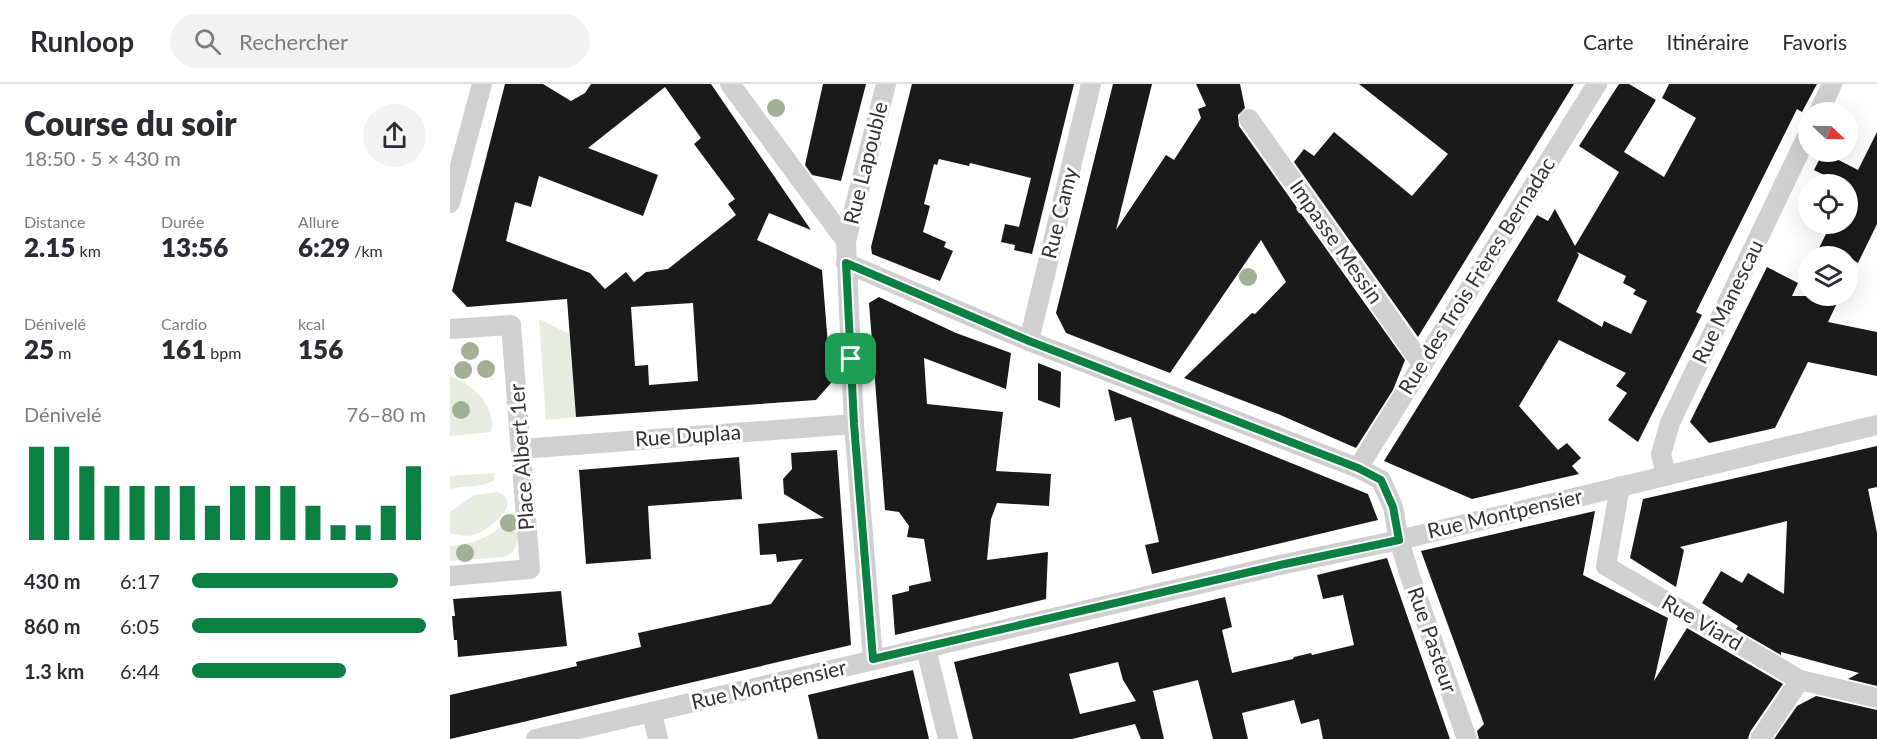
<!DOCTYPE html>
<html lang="fr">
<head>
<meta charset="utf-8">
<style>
	:root { --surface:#fff; --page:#f2f2f3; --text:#2b2b33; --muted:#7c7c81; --line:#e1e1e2; --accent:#0b8043 }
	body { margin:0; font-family:Lato,sans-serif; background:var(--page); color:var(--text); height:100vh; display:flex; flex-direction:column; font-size:22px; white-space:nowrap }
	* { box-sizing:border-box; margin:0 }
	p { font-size:20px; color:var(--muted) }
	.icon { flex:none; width:33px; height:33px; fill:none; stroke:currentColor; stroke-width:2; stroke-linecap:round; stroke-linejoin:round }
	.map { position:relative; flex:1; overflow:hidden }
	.sheet { display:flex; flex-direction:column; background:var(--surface); width:450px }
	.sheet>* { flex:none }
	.needle { width:39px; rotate:112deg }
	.buttons { position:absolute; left:1348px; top:18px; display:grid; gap:12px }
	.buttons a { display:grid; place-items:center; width:60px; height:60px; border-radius:50%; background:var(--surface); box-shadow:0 6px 24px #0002; font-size:30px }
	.pin { position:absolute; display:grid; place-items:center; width:51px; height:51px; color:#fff; margin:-26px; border-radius:12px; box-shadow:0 3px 9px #0006 }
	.round { display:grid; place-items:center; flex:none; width:63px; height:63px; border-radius:32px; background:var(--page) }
	.head { display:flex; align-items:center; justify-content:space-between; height:102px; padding:0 24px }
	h1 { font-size:33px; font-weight:800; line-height:45px }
	.stats { display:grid; grid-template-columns:repeat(3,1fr); gap:9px; height:102px; padding:6px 24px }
	.stats div { display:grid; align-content:center }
	.stats b { font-size:26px; font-weight:800 }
	.stats small { font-size:16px; font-weight:400 }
	.stats p { font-size:16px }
	.chart { height:168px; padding:12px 24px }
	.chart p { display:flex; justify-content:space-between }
	.chart svg { width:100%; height:108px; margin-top:6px; stroke:var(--accent); stroke-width:6 }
	ul { padding:0 24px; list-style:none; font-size:20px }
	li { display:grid; grid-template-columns:96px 72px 1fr; align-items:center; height:45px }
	li i { height:15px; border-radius:8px; background:var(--accent) }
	header { display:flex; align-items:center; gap:36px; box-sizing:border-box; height:84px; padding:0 30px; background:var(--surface); border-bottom:2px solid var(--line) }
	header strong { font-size:28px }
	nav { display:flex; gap:33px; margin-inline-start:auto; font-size:21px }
	.search { width:420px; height:54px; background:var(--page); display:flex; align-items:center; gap:15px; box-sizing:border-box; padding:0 21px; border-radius:33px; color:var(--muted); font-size:22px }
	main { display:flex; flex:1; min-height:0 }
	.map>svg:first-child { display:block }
</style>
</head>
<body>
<header>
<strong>Runloop</strong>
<div class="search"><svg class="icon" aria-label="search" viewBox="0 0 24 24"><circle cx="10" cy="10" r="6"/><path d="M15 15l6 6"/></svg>Rechercher</div>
<nav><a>Carte</a><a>Itinéraire</a><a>Favoris</a></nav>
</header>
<main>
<section class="sheet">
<div class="head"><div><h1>Course du soir</h1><p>18:50 · 5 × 430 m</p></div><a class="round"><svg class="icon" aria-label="share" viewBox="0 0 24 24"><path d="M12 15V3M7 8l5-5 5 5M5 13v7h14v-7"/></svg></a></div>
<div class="stats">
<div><p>Distance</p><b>2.15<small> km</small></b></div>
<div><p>Durée</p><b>13:56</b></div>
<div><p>Allure</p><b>6:29<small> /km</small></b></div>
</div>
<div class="stats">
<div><p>Dénivelé</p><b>25<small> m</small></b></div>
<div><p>Cardio</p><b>161<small> bpm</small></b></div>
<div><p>kcal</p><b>156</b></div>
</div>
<div class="chart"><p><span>Dénivelé</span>76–80 m</p>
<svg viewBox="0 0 160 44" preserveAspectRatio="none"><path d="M5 44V6M15 44V6M25 44V14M35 44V22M45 44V22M55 44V22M65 44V22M75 44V30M85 44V22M95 44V22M105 44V22M115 44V30M125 44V38M135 44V38M145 44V30M155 44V14"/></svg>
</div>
<ul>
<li><b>430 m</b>6:17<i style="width:88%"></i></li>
<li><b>860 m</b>6:05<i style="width:100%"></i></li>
<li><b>1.3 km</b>6:44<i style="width:66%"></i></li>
</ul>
</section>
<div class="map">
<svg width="1427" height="655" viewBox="0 0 1427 655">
	<rect width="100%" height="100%" fill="#fff"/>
	<g fill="#e6ecdf">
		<path d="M89,235L119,250L126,333L96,336Z"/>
		<path d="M0,292C22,300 47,322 41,348L0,352Z"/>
		<path d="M45,389L43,397C30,404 14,401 0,405V392Z"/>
		<path d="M47,408C75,417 39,447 23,451C16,453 7,451 0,449V428L24,411Z"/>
		<path d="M62,428L66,429C67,444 73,466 55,473L0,477V462C18,461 41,454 53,440C56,436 58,432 62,428Z"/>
	</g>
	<g fill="#1a1a1a" fill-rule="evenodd">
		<path d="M55,0H93L121,17L135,9L141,0H261L361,146L319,129L307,156L372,186L381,299L366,316L126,333L117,215L17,223L2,207ZM215,3L251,54L244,60L285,115L278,120L286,131L218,185L196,188L184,198L176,188L155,205L140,189L56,157L65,118L81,123L89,92L193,132L208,91L138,64ZM243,219L248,297L199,301L198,281L185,282L181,223Z"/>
		<path d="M373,0H416L391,97L362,91L355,81Z"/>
		<path d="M462,0H624L582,170L564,166L565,161L551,158L555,140L569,143L581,94L520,79L519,82L489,75L487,81L484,80L474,120L480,122L473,148L496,158L494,163L503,167L490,197L422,170L421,163Z"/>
		<path d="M663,0H702L666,146L716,71L724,76L751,34L748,25L756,22L746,0H790L795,24L788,31L789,42L955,276L943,306L906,364L828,330L734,294L802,229L805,230L836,198L811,156L720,289L616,249L606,229Z"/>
		<path d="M909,0H1124L968,253L844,78L854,65L864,72L884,48L962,112L998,70Z"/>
		<path d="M1169,0H1179L1206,16L1174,68L1214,93L1246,34L1212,14L1219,0H1367L1352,28L1347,25L1246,228L1252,231L1188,358L1158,336L1177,309L1166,302L1176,289L1109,256L1069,322L1108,366L1117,359L1131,374L1122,382L1129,390L1022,415L934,377L1087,131L1098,137L1105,125L1125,162L1169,88L1129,62ZM1127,168L1176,192L1173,199L1186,206L1183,210L1197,217L1181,250L1154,237L1152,243L1107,217L1129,171Z"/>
		<path d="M1427,48V140L1408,179L1400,174L1398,178V172H1387L1369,164L1381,140H1398V100H1392L1364,86L1373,68L1408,86Z"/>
		<path d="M1317,183L1348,199L1342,212H1372L1387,219L1378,238L1427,248V292L1358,278L1325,344L1259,359L1240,338Z"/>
		<path d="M429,213L506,249L561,269L556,305L474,274L477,320L553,328L546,387L601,390L599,422L547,419L541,435L537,476L598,468L596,515L445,551L442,511L459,507V502L481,497L474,455L457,453L459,442L449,428L435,426L419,219Z"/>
		<path d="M588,279L611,288L610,324L588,316Z"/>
		<path d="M658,305L918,410L928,436L702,490L695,461L709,458L681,333L665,337Z"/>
		<path d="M1427,362V403L1418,405L1427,449V602L1398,595L1409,589L1331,568V571L1286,545L1288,542L1252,519L1271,487L1292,499L1298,489L1334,510L1337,437L1230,463L1234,466L1226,503L1180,474L1193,415Z"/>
		<path d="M387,366L401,561L0,655V611L127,582L126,578L191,563L188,549L321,520L353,475L327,478L326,470L310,471L308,440L374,434L334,410L333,395L342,385L341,369Z"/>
		<path d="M289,373L292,415L198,422L201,475L136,480L129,386Z"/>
		<path d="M1145,427L1133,491L1218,534L1204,597L1237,544L1333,600L1300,648L1298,655H1029L1027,647L1034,640L971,467Z"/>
		<path d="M937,474L1000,655H873L869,635L851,640L844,616L792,629L798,655H763L748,596L703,607L714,655H691L685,640L622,655H523L504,578L775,513L782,543L772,546L782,589L843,575L844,573L861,569L862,571L904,561L893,511L873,515L867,491ZM668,578L673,596L686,617L630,630L619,590Z"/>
		<path d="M111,507L117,562L8,573L7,556H4L2,532H5L3,515Z"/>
		<path d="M463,586L479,655H368L358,611Z"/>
		<path d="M1366,612L1427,626V655H1324L1347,622Z"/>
	</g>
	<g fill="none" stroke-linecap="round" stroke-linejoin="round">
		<g stroke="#d0d0d0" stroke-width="20">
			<path d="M280,0L396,157"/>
			<path d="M1369,28L1382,0"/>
			<path d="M799,35L972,280"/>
			<path d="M0,119L32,0"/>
			<path d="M396,179L579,257L908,384L931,396L943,423L949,456L959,489L1017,655"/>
			<path d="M0,245L61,241L80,485L0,492"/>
			<path d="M579,257L641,0"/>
			<path d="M71,365L404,340"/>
			<path d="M908,384L1147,0"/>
			<path d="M1216,390L1211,370L1220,339L1359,48"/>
			<path d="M1170,402L1156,482L1350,596L1427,614"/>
			<path d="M476,564L498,655"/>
			<path d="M423,575L404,340L396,157L436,0"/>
			<path d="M202,629L208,655"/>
			<path d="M86,655L830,481L949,456L1427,341"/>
			<path d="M1310,655L1350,596"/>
		</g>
	</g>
	<g fill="#a2b095">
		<circle cx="326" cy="24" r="9"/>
		<circle cx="798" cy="193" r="9"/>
		<circle cx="20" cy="267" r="9"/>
		<circle cx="36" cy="285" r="9"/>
		<circle cx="13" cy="286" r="9"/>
		<circle cx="11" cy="326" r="9"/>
		<circle cx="59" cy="439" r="9"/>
		<circle cx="15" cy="469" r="9"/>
	</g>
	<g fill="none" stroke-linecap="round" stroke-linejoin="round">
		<g stroke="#fff" stroke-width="12">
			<path id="route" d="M396,179L579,257L908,384L931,396L943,423L949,456L830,481L423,575L404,340Z"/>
		</g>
		<use href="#route" stroke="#0b8043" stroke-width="8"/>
	</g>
	<g text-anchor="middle" stroke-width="6" stroke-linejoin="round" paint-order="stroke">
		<g font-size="21" fill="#333" stroke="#fff">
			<text transform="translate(416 79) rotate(-76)" y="7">Rue Lapouble</text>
			<text transform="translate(610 129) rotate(-76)" y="7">Rue Camy</text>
			<text transform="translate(886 158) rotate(55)" y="7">Impasse Messin</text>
			<text transform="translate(1027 192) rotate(-58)" y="7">Rue des Trois Frères Bernadac</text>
			<text transform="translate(1278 218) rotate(-64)" y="7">Rue Manescau</text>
			<text transform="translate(238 352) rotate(-4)" y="7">Rue Duplaa</text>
			<text transform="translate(72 373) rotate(-94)" y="7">Place Albert 1er</text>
			<text transform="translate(1055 430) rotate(-13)" y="7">Rue Montpensier</text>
			<text transform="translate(1252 539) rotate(30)" y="7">Rue Viard</text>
			<text transform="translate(982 556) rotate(71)" y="7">Rue Pasteur</text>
			<text transform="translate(319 601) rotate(-13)" y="7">Rue Montpensier</text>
		</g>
	</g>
</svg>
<div class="buttons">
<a><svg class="needle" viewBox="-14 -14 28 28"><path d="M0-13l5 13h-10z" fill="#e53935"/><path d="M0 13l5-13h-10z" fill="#7c7c81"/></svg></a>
<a><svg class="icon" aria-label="locate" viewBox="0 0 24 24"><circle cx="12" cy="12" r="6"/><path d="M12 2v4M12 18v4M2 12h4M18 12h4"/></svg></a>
<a><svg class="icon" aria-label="layers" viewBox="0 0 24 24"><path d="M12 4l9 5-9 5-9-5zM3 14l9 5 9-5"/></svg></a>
</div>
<div class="pin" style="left:401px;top:275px;background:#1e9e55"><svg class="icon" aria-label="arrive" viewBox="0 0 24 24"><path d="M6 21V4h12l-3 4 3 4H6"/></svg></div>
</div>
</main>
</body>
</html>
